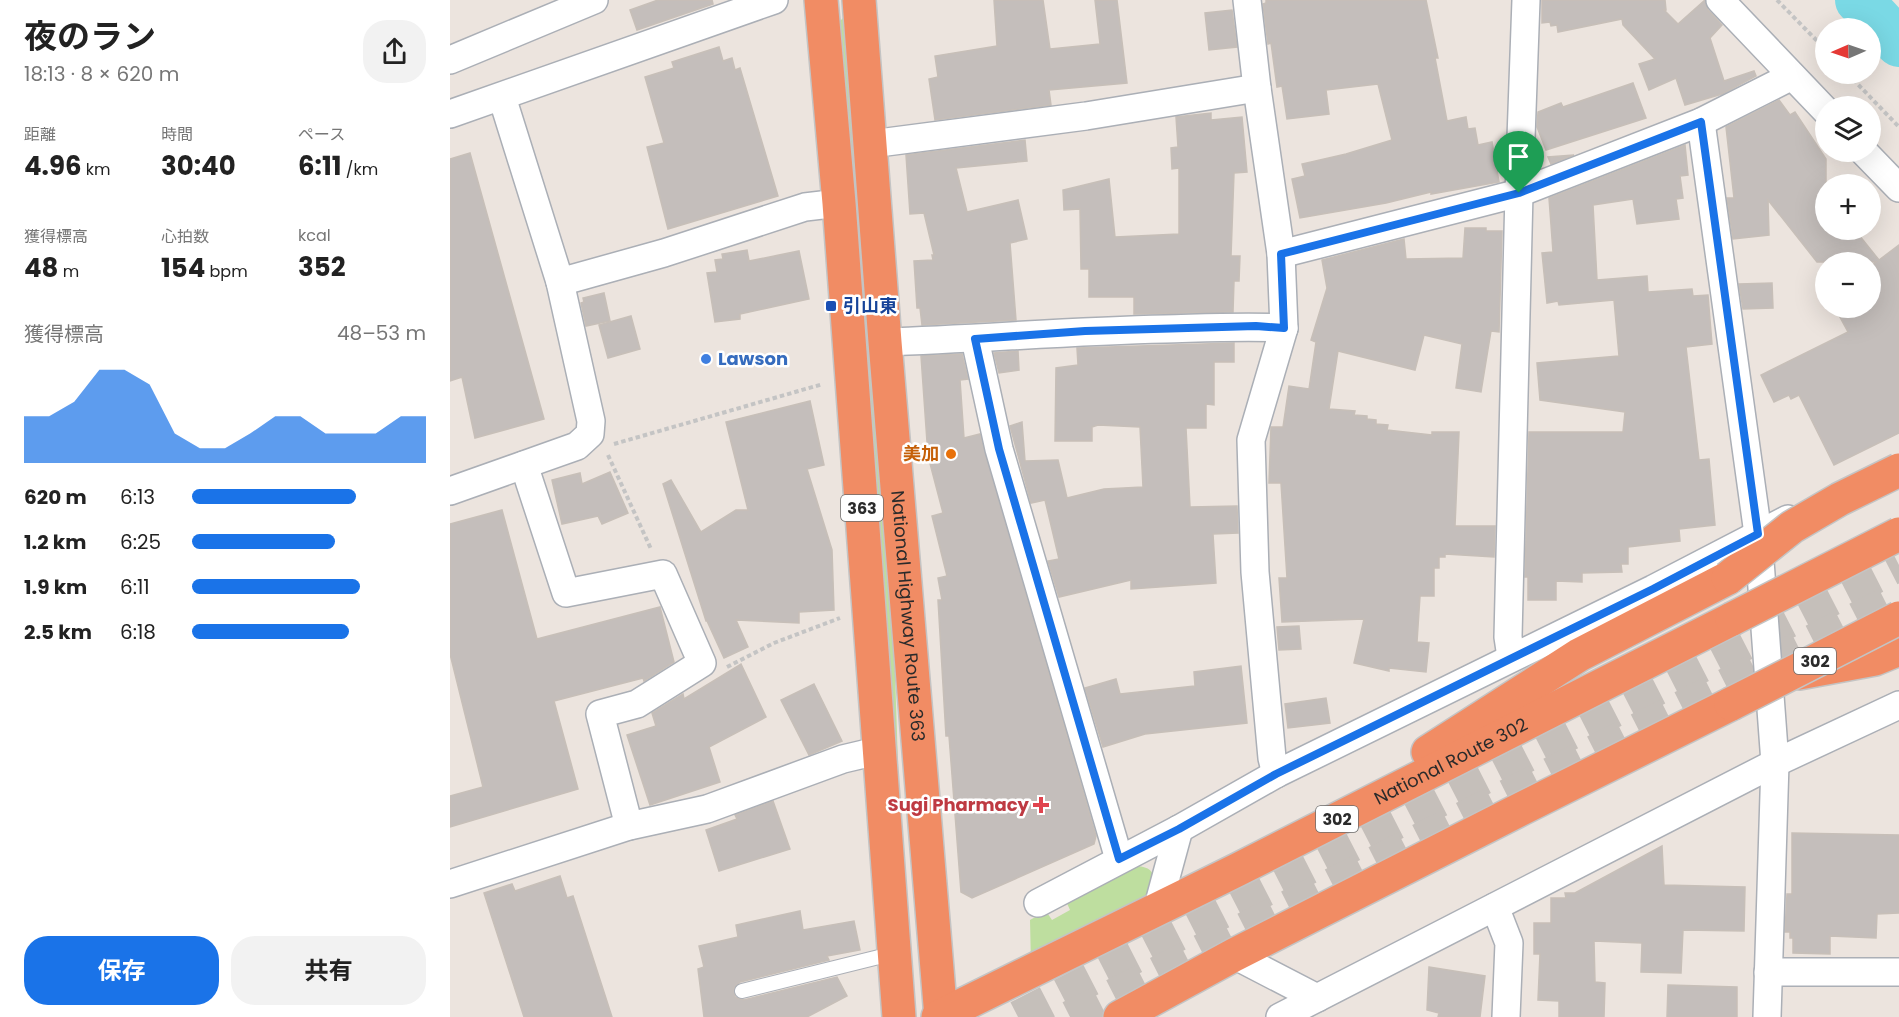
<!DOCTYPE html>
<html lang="ja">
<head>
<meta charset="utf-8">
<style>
	:root { --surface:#fff; --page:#f2f2f2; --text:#222; --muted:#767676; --accent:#1a73e8 }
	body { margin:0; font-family:Poppins,"Noto Sans JP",sans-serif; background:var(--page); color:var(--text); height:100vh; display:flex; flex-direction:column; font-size:22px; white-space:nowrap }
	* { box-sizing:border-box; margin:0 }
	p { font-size:20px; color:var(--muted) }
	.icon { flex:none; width:33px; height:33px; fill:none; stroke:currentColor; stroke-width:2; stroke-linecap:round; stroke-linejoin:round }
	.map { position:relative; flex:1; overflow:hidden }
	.drawer { display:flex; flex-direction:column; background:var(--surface); width:450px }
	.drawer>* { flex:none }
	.needle { width:39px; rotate:268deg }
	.controls { position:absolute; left:1365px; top:18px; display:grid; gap:12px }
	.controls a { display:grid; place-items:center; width:66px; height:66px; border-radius:50%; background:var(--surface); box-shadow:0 6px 24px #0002; font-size:30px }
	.pin { position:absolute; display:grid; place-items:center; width:51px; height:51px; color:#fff; margin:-62px -26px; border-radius:50% 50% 50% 0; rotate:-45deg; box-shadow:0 0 6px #0007 }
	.pin .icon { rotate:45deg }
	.round { display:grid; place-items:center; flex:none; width:63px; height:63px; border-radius:24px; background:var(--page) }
	.head { display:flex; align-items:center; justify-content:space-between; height:102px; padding:0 24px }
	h1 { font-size:33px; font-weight:700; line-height:45px }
	.stats { display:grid; grid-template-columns:repeat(3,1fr); gap:9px; height:102px; padding:6px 24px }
	.stats div { display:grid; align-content:center }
	.stats b { font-size:26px; font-weight:700 }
	.stats small { font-size:16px; font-weight:400 }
	.stats p { font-size:16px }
	.chart { height:168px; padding:12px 24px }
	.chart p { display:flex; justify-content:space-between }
	.chart svg { width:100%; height:108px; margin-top:6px; fill:var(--accent); opacity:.7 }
	.cta { display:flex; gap:12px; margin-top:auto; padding:12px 24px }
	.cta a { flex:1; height:69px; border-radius:24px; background:var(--accent); color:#fff; font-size:24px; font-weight:700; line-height:69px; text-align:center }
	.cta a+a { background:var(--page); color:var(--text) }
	ul { padding:0 24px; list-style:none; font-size:20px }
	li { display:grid; grid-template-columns:96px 72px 1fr; align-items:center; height:45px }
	li i { height:15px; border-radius:8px; background:var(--accent) }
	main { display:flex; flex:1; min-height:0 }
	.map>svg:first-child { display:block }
</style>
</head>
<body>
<main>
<section class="drawer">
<div class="head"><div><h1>夜のラン</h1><p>18:13 · 8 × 620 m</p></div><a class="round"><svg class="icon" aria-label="share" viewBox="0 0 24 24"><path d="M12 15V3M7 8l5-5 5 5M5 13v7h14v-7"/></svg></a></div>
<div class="stats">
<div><p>距離</p><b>4.96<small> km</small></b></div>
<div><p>時間</p><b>30:40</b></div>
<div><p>ペース</p><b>6:11<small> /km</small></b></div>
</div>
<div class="stats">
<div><p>獲得標高</p><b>48<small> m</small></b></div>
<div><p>心拍数</p><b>154<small> bpm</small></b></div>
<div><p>kcal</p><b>352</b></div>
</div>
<div class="chart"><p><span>獲得標高</span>48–53 m</p>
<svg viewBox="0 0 160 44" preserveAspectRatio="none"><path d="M0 44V25L10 25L20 19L30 6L40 6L50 12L60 32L70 38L80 38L90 32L100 25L110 25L120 32L130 32L140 32L150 25L160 25V44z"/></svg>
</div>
<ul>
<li><b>620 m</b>6:13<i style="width:70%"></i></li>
<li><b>1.2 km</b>6:25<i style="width:61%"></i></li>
<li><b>1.9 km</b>6:11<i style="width:72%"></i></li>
<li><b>2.5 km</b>6:18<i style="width:67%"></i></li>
</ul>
<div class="cta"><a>保存</a><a>共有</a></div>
</section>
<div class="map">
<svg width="1449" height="1017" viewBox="0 0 1449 1017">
	<rect width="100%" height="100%" fill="#ece4de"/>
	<g fill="#bede9f">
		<path d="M397,17L443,612L449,794L389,22L393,18Z"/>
		<path d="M687,866C712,868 702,885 698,902L581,964L580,920L596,911L602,920L620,910L616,901Z"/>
	</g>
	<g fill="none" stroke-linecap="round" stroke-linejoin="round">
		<path stroke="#7ad9e5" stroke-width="48" d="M1409,0L1449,43"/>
	</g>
	<g fill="#c4bebb" stroke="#c7bfb8" stroke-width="1.5">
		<path d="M208,0H262L263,4L187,30L180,10Z"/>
		<path d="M544,0H593L600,49L650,44L645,0H667L677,83L599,90L601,105L485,120L479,79L488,77L485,56L547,46Z"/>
		<path d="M816,0H976L988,58H985L997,121L1016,117L1018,129L1025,128L1028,145L1042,142L1049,182L981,194V192L936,203L850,218L842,179L855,176L852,164L896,154L942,140L928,84L876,90L879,114L837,119L832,86L827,87L821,43L818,44L813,4L816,3Z"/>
		<path d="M1092,0H1215L1216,10H1214L1228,24L1255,0L1258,10L1272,25L1260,38L1274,81L1304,71L1306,76L1272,94L1235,105L1226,78L1199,90L1189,64L1205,59L1173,25L1172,19L1108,32L1107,25L1101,26L1100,22L1092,23Z"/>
		<path d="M782,10L787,47L759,50L755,13Z"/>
		<path d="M269,47L273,61L282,58L285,70L290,68L328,196L218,229L197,147L214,143L195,77L224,68L222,62Z"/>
		<path d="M1183,83L1196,118L1096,150L1087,127L1088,112L1111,103L1113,107Z"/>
		<path d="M1329,100L1340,115L1345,112L1376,159V230H1405L1429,260L1449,245V433L1384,465L1349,395L1341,399L1339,395L1324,402L1311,375L1398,332L1385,308H1420V267L1426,262H1367L1318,200L1319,235L1283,239L1277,198H1284L1276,127Z"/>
		<path d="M761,113V120L792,117L797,172L784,173L781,256H790L789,281H784L783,312L684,314V297H639V269H631L630,209L614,210L613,190L659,179L665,237L729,234V168L722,169L721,148L728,147L726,117Z"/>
		<path d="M575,140L577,161L506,168L517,212L568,200L577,239L560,243L566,320L472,325L470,308H467L464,261L483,260L482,255H484L474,213L460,214L456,155Z"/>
		<path d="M1235,145L1238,175L1230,176L1233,198L1226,199L1229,219L1187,224L1183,199L1143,205L1147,280L1197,276L1198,292L1242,289L1243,296L1258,295L1262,344L1236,347L1249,460L1259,459L1265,525L1229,529L1230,541L1178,547V564H1171L1172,572L1132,573V582L1106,581V600H1078V577H1075L1079,432H1173L1175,412L1090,400L1087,363L1169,356L1164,300L1109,305L1108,301L1097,303L1092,253L1103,252L1099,198Z"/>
		<path d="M20,153L94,419L25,438L12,377L0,381V159Z"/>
		<path d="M1124,155L1101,164L1098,157Z"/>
		<path d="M1015,228H1036V231H1052L1049,332L1041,331L1031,392L1006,388L1012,344L974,335L965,370L888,351L879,409L905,411L904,415L917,416V419L926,420V424L938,425L937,430L982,435V432H1009L1005,526H1045L1044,557L995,554V557H989V568H984V596H970L967,642L979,643L976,672L939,668V671L904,663L914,619L832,622L829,578H837L831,483H819L821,427H833L839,386L859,389L866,342L861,340L877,288L872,260L954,239L956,259L1013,258Z"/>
		<path d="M297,250L299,261L349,251L359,299L290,314V319L265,322L257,273L267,272L265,260L273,259L272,254Z"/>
		<path d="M1322,283L1323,308L1293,309L1289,284Z"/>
		<path d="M154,293L160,321L136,326L131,303L134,302L133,298Z"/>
		<path d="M181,316L190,349L158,358L149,325Z"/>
		<path d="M784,343V362H764V405L756,404V428H736L740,507L787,506L788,533L763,534L766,583L681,589V580L609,597L598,561L609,559L595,500L581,503L560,426L572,422L575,461L608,460L617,498L654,489L693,487L690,427L648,425L642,427V441H605L606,368L628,365L627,348Z"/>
		<path d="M568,351L569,370L549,373L544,353Z"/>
		<path d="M512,354L518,379L510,380L514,438L530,434L646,836L644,844L522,898L511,892L499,736H496L488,600H492L488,578L497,576L482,516L493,513L478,456L471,356Z"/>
		<path d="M360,401L374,465L357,469L382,550L384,610L349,612V623L286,620L298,647L274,658L257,621H256L213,484L221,480L251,532L286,510H298L276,422Z"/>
		<path d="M160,472L178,513L152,524L148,516L112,524L102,480L130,473L132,484Z"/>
		<path d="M52,510L87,639L210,607L224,662L194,681L193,678L104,701L128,789L0,827V796L33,787L0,654V524Z"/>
		<path d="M849,626L851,649L829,650L827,627Z"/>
		<path d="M291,664L316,717L259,747L270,782L200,805L177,735L206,726L202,713L233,694L234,699Z"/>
		<path d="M791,666L797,723L695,734L653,747L635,688L666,679L670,694L745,686L744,672Z"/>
		<path d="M364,684L392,741L359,755L331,700Z"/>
		<path d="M876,698L880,723L838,728L835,704Z"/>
		<path d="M323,801L340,849L269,871L256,830L287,819L285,815Z"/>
		<path d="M1342,833L1449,835V913L1427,914L1426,938L1380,936V954L1343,953V938H1340V932H1335L1337,894H1342Z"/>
		<path d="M1212,846L1214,885L1295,887L1294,931L1233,930L1231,973L1191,972L1192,943L1144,941L1145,982L1155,983L1154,1017H1109V1001L1088,1000L1090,954H1084V923H1101V898H1116L1115,893H1125Z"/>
		<path d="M110,876L117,898L123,896L162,1017H74L34,893L62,884L65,891Z"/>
		<path d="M350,911L353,930L404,921L410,950L377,956L379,960L290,982L284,988L285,997L294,1000L387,977L397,996L357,1017H254L248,969L254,967L249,946L288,937L286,925Z"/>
		<path d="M979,967L1035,976L1030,1017H988L989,1013L977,1010Z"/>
		<path d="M1218,985L1287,987V1017H1217Z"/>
	</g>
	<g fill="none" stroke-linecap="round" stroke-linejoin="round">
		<g stroke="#c5bfba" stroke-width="33" stroke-dasharray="33 16" stroke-linecap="butt">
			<path d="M568,1017L1449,565"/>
			<path d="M620,1017L1449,597"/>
		</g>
		<g stroke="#abafb6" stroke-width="16">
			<path id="lane" d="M292,991L445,953"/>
		</g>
		<g stroke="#abafb6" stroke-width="30">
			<g id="street">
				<path d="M797,0L807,88L831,254L834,328L801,440L805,572L822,758L826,774"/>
				<path d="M1270,0L1376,111"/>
				<path d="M0,60L144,0"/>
				<path d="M0,114L324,0"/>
				<path d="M1251,122L1308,534L1325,763L1317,1017"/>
				<path d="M421,144L636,116L807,88"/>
				<path d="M1414,152L1449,188"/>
				<path d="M831,254L1069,193L1251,122L1342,76"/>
				<path d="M110,282L214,253L355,207L389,203"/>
				<path d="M525,339L549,449L669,859"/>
				<path d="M435,342C528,339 621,331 715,329C755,328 794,326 834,328"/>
				<path d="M74,465L116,593L213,574L252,663L187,704L150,714L179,826"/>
				<path d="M0,491L127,446L140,434L141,421L110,282L52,97"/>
				<path d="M1061,657L1058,637L1069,193L1076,0"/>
				<path d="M0,884L179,826L257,809L393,759L431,750"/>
				<path d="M588,903L729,829L826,774L1203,589L1338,519"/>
				<path d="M1045,907L1059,943L1056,1017"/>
				<path d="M707,910L729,829"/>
				<path d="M784,955L867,998"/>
				<path d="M1318,972H1449"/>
				<path d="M830,1017L1325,763L1449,705"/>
			</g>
		</g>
		<g stroke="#c4c4c4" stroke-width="36">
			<g id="highway">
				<path d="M371,0L389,203L449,1017"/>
				<path id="s1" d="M409,0L435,342L491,1017"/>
				<path d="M1349,673L1425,659L1449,649"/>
				<path d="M978,752L1129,655L1278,578"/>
				<path id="s2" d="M488,1017L787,870L1282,619"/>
				<path d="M670,1017L784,955L1071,809L1281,704"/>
			</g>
		</g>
		<g stroke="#c4c4c4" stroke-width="4" stroke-dasharray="4.5 3" stroke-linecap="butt">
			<path d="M1327,0L1376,50"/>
			<path d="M1398,74L1449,127"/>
			<path d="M164,444L373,384"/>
			<path d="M158,455L201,549"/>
			<path d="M277,667L324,643L390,618"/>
		</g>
		<use href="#lane" stroke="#fff" stroke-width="14"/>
		<use href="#street" stroke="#fff" stroke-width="27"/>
		<use href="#highway" stroke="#f18c64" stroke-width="33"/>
		<g stroke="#c4c4c4" stroke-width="36" stroke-linecap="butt">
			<g id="highway-bridge">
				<path d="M1278,578L1342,527L1390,499L1449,470"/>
				<path d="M1282,619L1449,534"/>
				<path d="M1281,704L1449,618"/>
			</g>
		</g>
		<use href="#highway-bridge" stroke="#f18c64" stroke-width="33"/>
	</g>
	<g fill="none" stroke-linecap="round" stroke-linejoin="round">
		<g stroke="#fff" stroke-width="12">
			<path id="route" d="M1251,122L1308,534L1203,589L826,774L729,829L669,859L549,449L525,339L635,331L806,326L834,328L831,254L1069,193Z"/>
		</g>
		<use href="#route" stroke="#1a73e8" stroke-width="8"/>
	</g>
	<rect fill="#1a4fb4" stroke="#fff" stroke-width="2" x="375" y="300" width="12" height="12" rx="3"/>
	<circle fill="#3f7fe0" stroke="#fff" stroke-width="2" cx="256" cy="359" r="6"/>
	<circle fill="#e8710a" stroke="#fff" stroke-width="2" cx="501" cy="454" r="6"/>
	<path fill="#e0444e" stroke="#fff" stroke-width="2" d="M588 796h6v6h6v6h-6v6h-6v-6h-6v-6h6z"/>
	<g text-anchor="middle" stroke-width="5" stroke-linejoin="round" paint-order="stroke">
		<g fill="#fff" stroke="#6b6b6b" stroke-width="1.5">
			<rect x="391" y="495" width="42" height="26" rx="4.5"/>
			<rect x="1344" y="648" width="42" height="26" rx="4.5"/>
			<rect x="866" y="806" width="42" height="26" rx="4.5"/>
		</g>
		<g font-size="16" font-weight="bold" fill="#2b2b2b">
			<text x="412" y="514">363</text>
			<text x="1365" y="667">302</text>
			<text x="887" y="825">302</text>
		</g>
		<g font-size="18" font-weight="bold" fill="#164399" stroke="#fff" text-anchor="start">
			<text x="393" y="312">引山東</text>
		</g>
		<g font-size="18" font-weight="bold" fill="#366cbe" stroke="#fff" text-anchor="start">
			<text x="268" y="365">Lawson</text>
		</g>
		<g font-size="18" font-weight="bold" fill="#c56008" stroke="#fff" text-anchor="end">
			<text x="489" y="460">美加</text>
		</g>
		<g font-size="18" fill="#2b2b2b" stroke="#fff">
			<text dy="6" stroke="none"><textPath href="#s1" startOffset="618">National Highway Route 363</textPath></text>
			<text dy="6" stroke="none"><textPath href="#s2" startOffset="573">National Route 302</textPath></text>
		</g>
		<g font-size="18" font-weight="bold" fill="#be3a42" stroke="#fff" text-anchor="end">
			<text x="579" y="811">Sugi Pharmacy</text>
		</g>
	</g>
</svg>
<div class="controls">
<a><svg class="needle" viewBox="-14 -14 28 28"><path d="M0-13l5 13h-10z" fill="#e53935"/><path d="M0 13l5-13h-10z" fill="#767676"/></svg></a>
<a><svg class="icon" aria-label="layers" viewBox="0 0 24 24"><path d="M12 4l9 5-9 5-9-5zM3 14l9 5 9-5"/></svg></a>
<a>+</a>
<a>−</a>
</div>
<div class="pin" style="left:1069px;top:193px;background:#1e9e55"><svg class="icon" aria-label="arrive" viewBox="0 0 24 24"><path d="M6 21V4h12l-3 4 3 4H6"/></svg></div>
</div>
</main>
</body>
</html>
